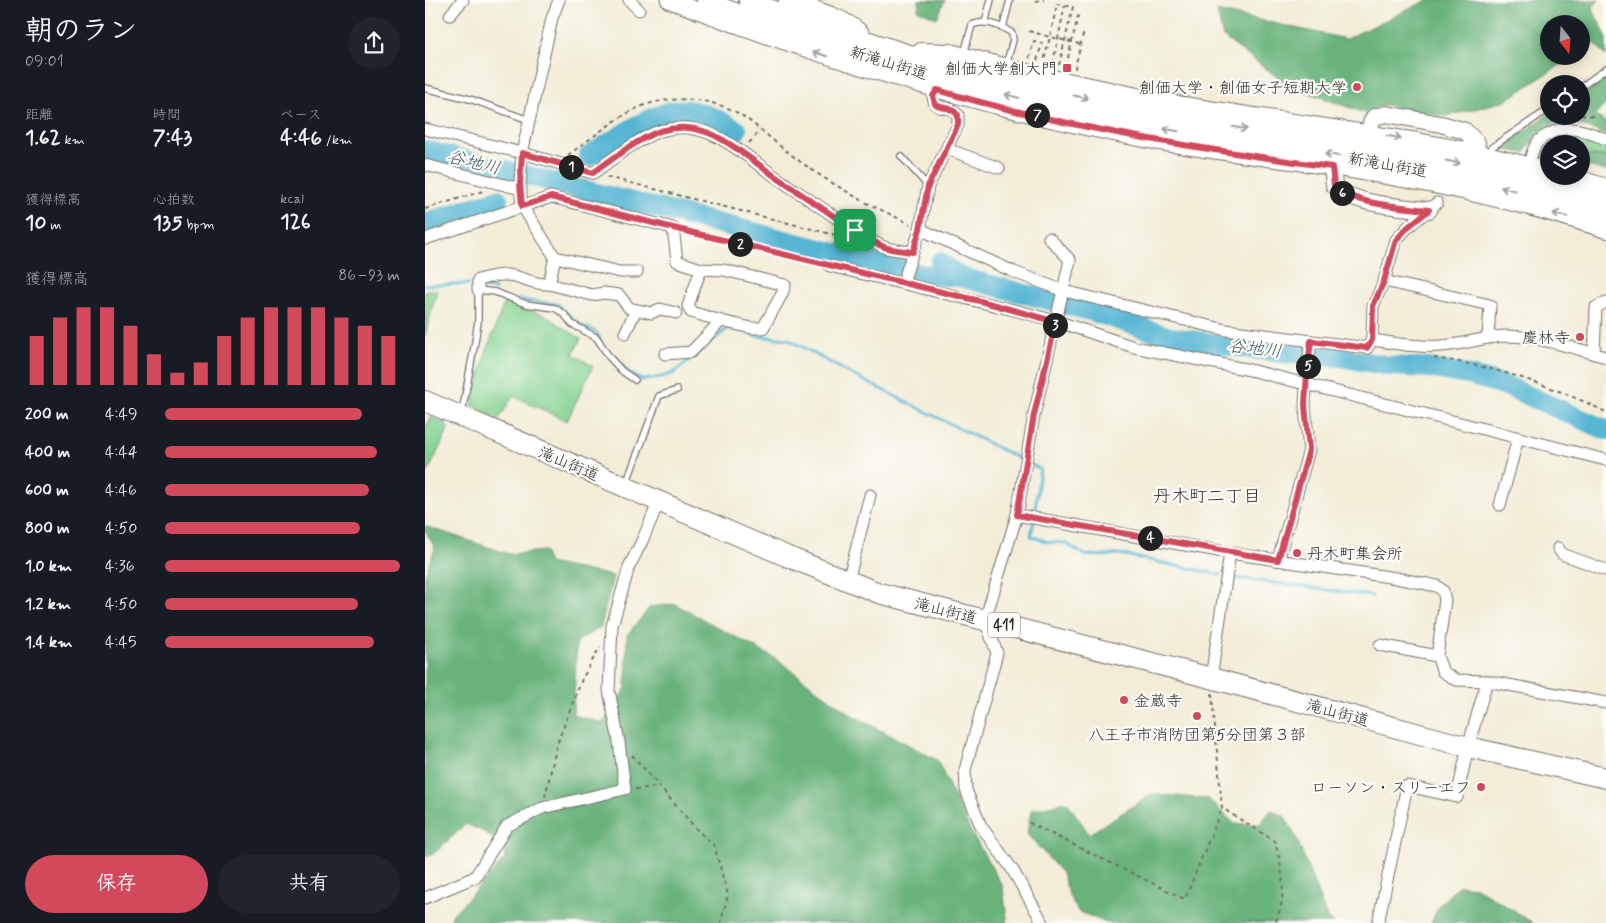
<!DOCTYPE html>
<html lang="ja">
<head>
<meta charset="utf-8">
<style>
	:root { --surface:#171b24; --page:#20242c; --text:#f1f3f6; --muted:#9ea1a6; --accent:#d1495b }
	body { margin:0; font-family:Mynerve,"Klee One",sans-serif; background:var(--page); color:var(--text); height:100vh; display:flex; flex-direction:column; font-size:19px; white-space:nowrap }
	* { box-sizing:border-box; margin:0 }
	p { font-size:16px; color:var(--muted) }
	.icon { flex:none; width:28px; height:28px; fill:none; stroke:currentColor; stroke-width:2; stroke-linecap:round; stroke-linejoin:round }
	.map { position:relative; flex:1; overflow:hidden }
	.drawer { display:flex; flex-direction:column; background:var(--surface); width:425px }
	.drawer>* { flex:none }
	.needle { width:32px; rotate:163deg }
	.controls { position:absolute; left:1115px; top:15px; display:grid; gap:10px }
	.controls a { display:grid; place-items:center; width:50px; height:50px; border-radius:50%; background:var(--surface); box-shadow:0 2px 12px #0003; font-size:25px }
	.pin { position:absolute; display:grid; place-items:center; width:42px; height:42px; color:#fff; margin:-21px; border-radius:10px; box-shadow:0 2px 8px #0006 }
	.km { position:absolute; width:25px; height:25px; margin:-12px; border-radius:50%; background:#222; color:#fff; font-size:14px; line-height:25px; text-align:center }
	.round { display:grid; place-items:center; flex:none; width:52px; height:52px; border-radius:26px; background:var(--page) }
	.head { display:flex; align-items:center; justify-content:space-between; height:85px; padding:0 25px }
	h1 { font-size:28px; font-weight:700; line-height:38px }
	.figures { display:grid; grid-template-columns:repeat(3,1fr); gap:8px; height:85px; padding:5px 25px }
	.figures div { display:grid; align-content:center }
	.figures b { font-size:21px; font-weight:700 }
	.figures small { font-size:14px; font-weight:400 }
	.figures p { font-size:14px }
	.chart { height:140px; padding:10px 25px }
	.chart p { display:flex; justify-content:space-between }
	.chart svg { width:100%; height:90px; margin-top:5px; stroke:var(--accent); stroke-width:6 }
	.primary-button { display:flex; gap:10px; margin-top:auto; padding:10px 25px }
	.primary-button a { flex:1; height:58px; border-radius:30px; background:var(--accent); color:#fff; font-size:20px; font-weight:700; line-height:58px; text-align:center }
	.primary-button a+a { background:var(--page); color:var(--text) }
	ul { padding:0 25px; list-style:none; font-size:16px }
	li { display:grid; grid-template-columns:80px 60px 1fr; align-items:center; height:38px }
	li i { height:12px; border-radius:6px; background:var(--accent) }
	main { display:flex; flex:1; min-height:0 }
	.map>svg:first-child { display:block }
</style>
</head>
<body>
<main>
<section class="drawer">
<div class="head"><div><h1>朝のラン</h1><p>09:01</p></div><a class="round"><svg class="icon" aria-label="share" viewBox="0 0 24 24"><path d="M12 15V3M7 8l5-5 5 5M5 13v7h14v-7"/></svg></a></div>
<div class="figures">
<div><p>距離</p><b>1.62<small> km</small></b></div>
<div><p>時間</p><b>7:43</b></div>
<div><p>ペース</p><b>4:46<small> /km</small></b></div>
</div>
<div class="figures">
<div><p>獲得標高</p><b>10<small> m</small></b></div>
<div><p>心拍数</p><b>135<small> bpm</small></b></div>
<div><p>kcal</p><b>126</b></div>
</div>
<div class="chart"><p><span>獲得標高</span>86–93 m</p>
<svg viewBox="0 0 160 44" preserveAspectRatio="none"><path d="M5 44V20M15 44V11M25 44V6M35 44V6M45 44V15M55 44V29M65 44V38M75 44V33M85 44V20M95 44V11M105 44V6M115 44V6M125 44V6M135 44V11M145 44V15M155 44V20"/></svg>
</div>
<ul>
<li><b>200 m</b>4:49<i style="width:84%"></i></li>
<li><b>400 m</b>4:44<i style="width:90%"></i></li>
<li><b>600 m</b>4:46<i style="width:87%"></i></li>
<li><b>800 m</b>4:50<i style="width:83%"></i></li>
<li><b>1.0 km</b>4:36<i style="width:100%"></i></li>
<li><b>1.2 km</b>4:50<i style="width:82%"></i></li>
<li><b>1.4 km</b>4:45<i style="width:89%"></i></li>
</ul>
<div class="primary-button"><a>保存</a><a>共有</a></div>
</section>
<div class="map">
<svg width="1181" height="923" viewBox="0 0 1181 923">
	<rect width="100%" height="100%" fill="#fdfcf7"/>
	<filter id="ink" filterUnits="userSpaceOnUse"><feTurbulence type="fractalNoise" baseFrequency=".02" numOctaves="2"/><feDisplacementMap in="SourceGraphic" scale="10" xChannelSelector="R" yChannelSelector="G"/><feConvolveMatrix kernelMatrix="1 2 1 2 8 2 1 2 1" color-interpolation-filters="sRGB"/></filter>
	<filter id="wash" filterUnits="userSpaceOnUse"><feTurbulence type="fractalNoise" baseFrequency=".0096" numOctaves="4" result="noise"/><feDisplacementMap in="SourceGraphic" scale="20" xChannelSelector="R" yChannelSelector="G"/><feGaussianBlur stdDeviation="1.12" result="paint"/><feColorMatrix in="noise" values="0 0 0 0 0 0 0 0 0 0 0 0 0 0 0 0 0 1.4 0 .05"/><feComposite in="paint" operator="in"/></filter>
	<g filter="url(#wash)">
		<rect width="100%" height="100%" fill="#f3edd8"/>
		<g fill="#82d191" stroke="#567e5e">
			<path d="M1146,134L1155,135L1181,145V156L1156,155V144H1124V153L1116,155H1112C1118,140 1131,135 1146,134Z"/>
			<path d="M0,290H12L0,336Z"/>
			<path d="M79,303L120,315L156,339L148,354L168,366L142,421L88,396L74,419L47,405L62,350Z"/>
			<path d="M6,417L18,422L23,426L22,432L3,472L0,471V429Z"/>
		</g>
		<g fill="#69b37b" stroke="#4a6f53">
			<path d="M494,0H520L512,18L493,10Z"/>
			<path d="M1003,0H1174L1167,8L1181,36V56L1170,43L1156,51V24H1124V56H1149L1080,101L1031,114L1020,116L961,105L949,108L940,113L864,86L798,37L792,11L921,39Z"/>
			<path d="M1181,74V104L1172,113L1171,116L1181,123V135C1145,120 1121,111 1100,153L1074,149L1124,114V116H1156V91Z"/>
			<path d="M1156,155L1181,157V171L1156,164Z"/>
			<path d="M0,526L84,554L119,551L124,563L188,576L176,627L152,641L148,715L178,723L201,688L202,635L225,607L250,604L351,659L425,714L512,760L545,830L578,887L582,919L583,923H24L28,914L80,859L79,848L61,833L41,824L7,855L0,857V575L10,548L0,530Z"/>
			<path d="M727,794L783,799L810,824H835L846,810L860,817L871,837L903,920L909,923H681L653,911L644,895L637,873L602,834L606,810L642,802L664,834Z"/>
			<path d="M1034,885L1051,887L1108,923H1006L1014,905Z"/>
		</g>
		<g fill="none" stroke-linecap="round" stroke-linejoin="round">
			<g stroke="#55b5d3" stroke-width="3">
				<path d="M0,285L44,284"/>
				<path d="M57,287L70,289"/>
				<path d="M95,299L102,301L132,304L155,325L171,332L175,339"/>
				<path d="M319,331L332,336L363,339L422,372L597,460"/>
				<path d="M186,354L204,373L217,380L237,377L249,373L303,328H305"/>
				<path d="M603,463L615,469L610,510"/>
				<path d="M609,520L606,536L623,542L640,543L660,555L678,556L694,554L796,575"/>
				<path d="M805,577L947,596"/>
			</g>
			<g stroke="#55b5d3" stroke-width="20">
				<path d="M0,150L495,274L535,277"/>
				<path d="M164,156C188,141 234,106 262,110C281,112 296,121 312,130"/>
				<path d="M0,223L73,199"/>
				<path d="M515,262L535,277L669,312L745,337L856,353L915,357L964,366L1004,368L1047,376L1079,385L1181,430"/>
			</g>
		</g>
	</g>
	<g filter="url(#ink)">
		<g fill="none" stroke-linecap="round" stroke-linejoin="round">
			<g stroke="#716f68" stroke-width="8">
				<g id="lane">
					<path d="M560,23L566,0"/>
					<path d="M578,27L585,0"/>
					<path d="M539,54L547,25C560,19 576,26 587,33L588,40L581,65"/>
					<path d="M1156,87L1181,69"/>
					<path d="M0,88L45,99L104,120"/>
					<path d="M1067,147L1124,109"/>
					<path d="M476,156L503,186"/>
					<path d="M36,412L38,407L50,342L53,321V290L70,292L101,304L130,308L139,314L147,324L172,338L184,357L197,371L210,380"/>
					<path d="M201,484L234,396L252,390"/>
				</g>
			</g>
			<g stroke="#716f68" stroke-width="13">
				<g id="street">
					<path d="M204,0L214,10"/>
					<path d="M25,15L38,0"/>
					<path d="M0,129L97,153L168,173C186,160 214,138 235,131C280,117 311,149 344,172C366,188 390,203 413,219C426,228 447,243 462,248C470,250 479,251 488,252"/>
					<path d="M522,149L574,168"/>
					<path d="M0,165L96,189"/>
					<path d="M1104,165C1106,158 1107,149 1112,143C1115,139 1120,136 1124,134C1144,123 1162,132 1181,139"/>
					<path d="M495,229L589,272L639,291L801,330L942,348L947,340L948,306L959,281L971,240L983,227L1012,203"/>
					<path d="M0,239L126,197L248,228L252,261L276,269L299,270L360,285L357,294L338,328H327L296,321L266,352L240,354"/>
					<path d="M130,257L195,272H212"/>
					<path d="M405,266L593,311L631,321L709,347L825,370L1181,460"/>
					<path d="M276,269L263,306L266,312L296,321"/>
					<path d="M959,281L1065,305L1063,338"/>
					<path d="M478,283L495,229L503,186L533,125V115C523,104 518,111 510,104L508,97L512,90"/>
					<path d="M124,284L167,295L179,293L194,295L204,308L226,313L235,309L251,313"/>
					<path d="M53,290V280C65,277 77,273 89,276C101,279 111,285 124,284L130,257L97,206L95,184L97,153L124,32L127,18L134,0"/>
					<path d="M200,333L211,310"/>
					<path d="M947,340C969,343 993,348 1016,346C1037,345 1058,337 1080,336C1114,336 1149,348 1181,357"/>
					<path d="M1169,354L1171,307L1181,302"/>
					<path d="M1075,505L1093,438"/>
					<path d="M592,515L805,553L971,578L1012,586L1018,591L1020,600L1012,656L1018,672L1031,680L1062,681L1181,703"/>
					<path d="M1133,548L1137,554L1181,570"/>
					<path d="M853,560L884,450L880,405L882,372L886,341"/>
					<path d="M423,581L445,495"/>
					<path d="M955,645L1012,656"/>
					<path d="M786,678L805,553"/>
					<path d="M0,898L50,877L82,826L117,808L200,789L194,742L184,690L187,626L204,567L218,539L234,501"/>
					<path d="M618,923L587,869L556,826L541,790L540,770L572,653L560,620L592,515L609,415L645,260L624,238"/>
					<path d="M953,923L982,786L1032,797L1043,747L1062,681"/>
				</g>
			</g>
			<g stroke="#716f68" stroke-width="18">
				<g id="secondary">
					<path d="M244,0C403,60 566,111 734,142C791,152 849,158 907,167C999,181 1092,200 1181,230"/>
					<path d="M280,0C430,56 584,100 742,130C820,145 899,152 977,166C1046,179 1114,196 1181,215"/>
					<path d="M322,0L509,61L625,91L739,115L788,124L934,144L1005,157L1101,178L1181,201"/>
					<path d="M362,0C387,9 417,15 436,33"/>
					<path d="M496,51L525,52L601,72L745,103L992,141L1036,149L1124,170"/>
					<path d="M944,133L946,123L949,117L961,114L1016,124L1040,131L1052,143"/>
					<path d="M907,167L909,185C926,205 979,207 1004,210"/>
					<path d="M1146,176L1181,187"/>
				</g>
			</g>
			<g stroke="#716f68" stroke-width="22">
				<path id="highway" d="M0,401L361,556L454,593L786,678L1043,747L1181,778"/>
			</g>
			<g stroke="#716f68" stroke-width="2" stroke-dasharray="4 4" stroke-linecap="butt">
				<path d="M610,1L619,0"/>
				<path d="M604,31L625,37L619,61"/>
				<path d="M604,58L609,41L617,43L612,61"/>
				<path d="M628,63L640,5"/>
				<path d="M634,65L648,7L632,4L625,37C635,39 645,42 655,44"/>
				<path d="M641,66L654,12"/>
				<path d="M649,68H650L659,30"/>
				<path d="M1156,115L1171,116"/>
				<path d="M324,143L336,130"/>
				<path d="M143,155C166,139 195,114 220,105C250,95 289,98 316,115C333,126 348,141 364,153C382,167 401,180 421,191C441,204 464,213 485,224"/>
				<path d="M182,177L418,237"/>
				<path d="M0,209L58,191"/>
				<path d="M259,230L396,263"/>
				<path d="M1009,358C1069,366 1126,385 1181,412"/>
				<path d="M787,693L797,808L850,841C857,868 863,896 850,923"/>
				<path d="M207,755L274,832L289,845L303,895L297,917L296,923"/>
				<path d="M210,789L233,787"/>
				<path d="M120,797L132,744L157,679L175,647"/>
				<path d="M604,823L760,899L797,808"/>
			</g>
			<use href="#lane" stroke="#fff" stroke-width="5.5"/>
			<use href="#street" stroke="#fff" stroke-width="11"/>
			<use href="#secondary" stroke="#fff" stroke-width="16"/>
			<use href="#highway" stroke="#fff" stroke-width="20"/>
		</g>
		<defs><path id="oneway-shaft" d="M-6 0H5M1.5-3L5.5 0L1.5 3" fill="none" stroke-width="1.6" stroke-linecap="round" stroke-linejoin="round" transform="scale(1.25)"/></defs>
		<g stroke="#a0a0a0">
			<use href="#oneway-shaft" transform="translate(395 54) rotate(-162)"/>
			<use href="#oneway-shaft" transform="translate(587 96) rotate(-165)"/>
			<use href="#oneway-shaft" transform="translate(656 97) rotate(12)"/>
			<use href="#oneway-shaft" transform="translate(815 128) rotate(9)"/>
			<use href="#oneway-shaft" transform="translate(746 130) rotate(-170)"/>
			<use href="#oneway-shaft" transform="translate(969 137) rotate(9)"/>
			<use href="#oneway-shaft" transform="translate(907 155) rotate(-172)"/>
			<use href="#oneway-shaft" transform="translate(1028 162) rotate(12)"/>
			<use href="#oneway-shaft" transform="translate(1083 189) rotate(-167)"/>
			<use href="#oneway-shaft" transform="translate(1135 215) rotate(-165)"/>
		</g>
	</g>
	<g fill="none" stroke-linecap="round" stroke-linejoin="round" filter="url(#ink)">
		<g stroke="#fff" stroke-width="10">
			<path id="route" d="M512,90C641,128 774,149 907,167L909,185C926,205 979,207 1004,210L983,227L971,240L959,281L948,306L947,340L942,348L886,341L882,372L880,405L884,450L853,560L592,515L609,415L631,322L559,302L248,228L126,197L97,206L95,184L97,153L168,173C186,160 214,138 235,131C280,117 311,149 344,172C366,188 390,203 413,219C426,228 447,243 462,248C470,250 479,251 488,252L495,229L503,186L533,125V115C523,104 518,111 510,104L508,96Z"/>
		</g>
		<use href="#route" stroke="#d1495b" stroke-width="6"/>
	</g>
	<g fill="#d1495b" stroke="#fdfcf7" stroke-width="2">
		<rect x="637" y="63" width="10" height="10" rx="2.5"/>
		<circle cx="932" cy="87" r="5"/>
		<circle cx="1155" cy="337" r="5"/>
		<circle cx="872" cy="553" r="5"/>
		<circle cx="699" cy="700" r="5"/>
		<circle cx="772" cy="716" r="5"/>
		<circle cx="1056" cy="787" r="5"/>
	</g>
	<g text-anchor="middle" stroke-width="4.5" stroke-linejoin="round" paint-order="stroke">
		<rect fill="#fdfcf7" stroke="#6a6a68" stroke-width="1" x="563" y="612.5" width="32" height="25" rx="4"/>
		<g font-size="15" font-weight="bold" fill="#2b2b2b">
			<text x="579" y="630">411</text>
		</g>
		<g font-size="16" fill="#2b2b2b" stroke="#fdfcf7">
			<text transform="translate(464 62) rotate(17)" y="6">新滝山街道</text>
			<text transform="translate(963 164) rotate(10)" y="6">新滝山街道</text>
			<text transform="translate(144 463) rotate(23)" y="6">滝山街道</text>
			<text transform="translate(521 610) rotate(14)" y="6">滝山街道</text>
			<text transform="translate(913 712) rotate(15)" y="6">滝山街道</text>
		</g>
		<g font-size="16" fill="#2b2b2b" stroke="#fdfcf7" text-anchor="end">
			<text x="632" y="74">創価大学創大門</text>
			<text x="922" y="93">創価大学・創価女子短期大学</text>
			<text x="1145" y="343">慶林寺</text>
			<text x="882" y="559" text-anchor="start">丹木町集会所</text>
			<text x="709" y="706" text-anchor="start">金蔵寺</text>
			<text x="772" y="740" text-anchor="middle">八王子市消防団第5分団第３部</text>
			<text x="1046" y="793">ローソン・スリーエフ</text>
		</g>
		<g font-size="18" font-style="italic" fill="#3a5b66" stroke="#fdfcf7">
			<text transform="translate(49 162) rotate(14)" y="6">谷地川</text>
			<text transform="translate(830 348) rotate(7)" y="6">谷地川</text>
		</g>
		<g font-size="18" fill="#2b2b2b" stroke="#fdfcf7">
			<text x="782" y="502">丹木町二丁目</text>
		</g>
	</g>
</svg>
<div class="controls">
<a><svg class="needle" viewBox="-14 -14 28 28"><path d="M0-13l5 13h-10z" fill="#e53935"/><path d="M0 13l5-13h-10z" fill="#9ea1a6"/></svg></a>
<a><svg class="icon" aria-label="locate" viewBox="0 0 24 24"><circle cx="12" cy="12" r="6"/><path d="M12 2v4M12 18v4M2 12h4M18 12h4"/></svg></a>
<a><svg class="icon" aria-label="layers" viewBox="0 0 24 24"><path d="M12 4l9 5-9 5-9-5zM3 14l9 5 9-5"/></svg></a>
</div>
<div class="pin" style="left:430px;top:230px;background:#1e9e55"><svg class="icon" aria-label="arrive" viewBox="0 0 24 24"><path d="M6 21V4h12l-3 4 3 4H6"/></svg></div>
<b class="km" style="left:146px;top:167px">1</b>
<b class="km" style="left:315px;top:244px">2</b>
<b class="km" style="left:630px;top:325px">3</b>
<b class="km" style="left:725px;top:538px">4</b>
<b class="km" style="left:883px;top:366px">5</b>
<b class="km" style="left:917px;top:193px">6</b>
<b class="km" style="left:612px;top:115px">7</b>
</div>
</main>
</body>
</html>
